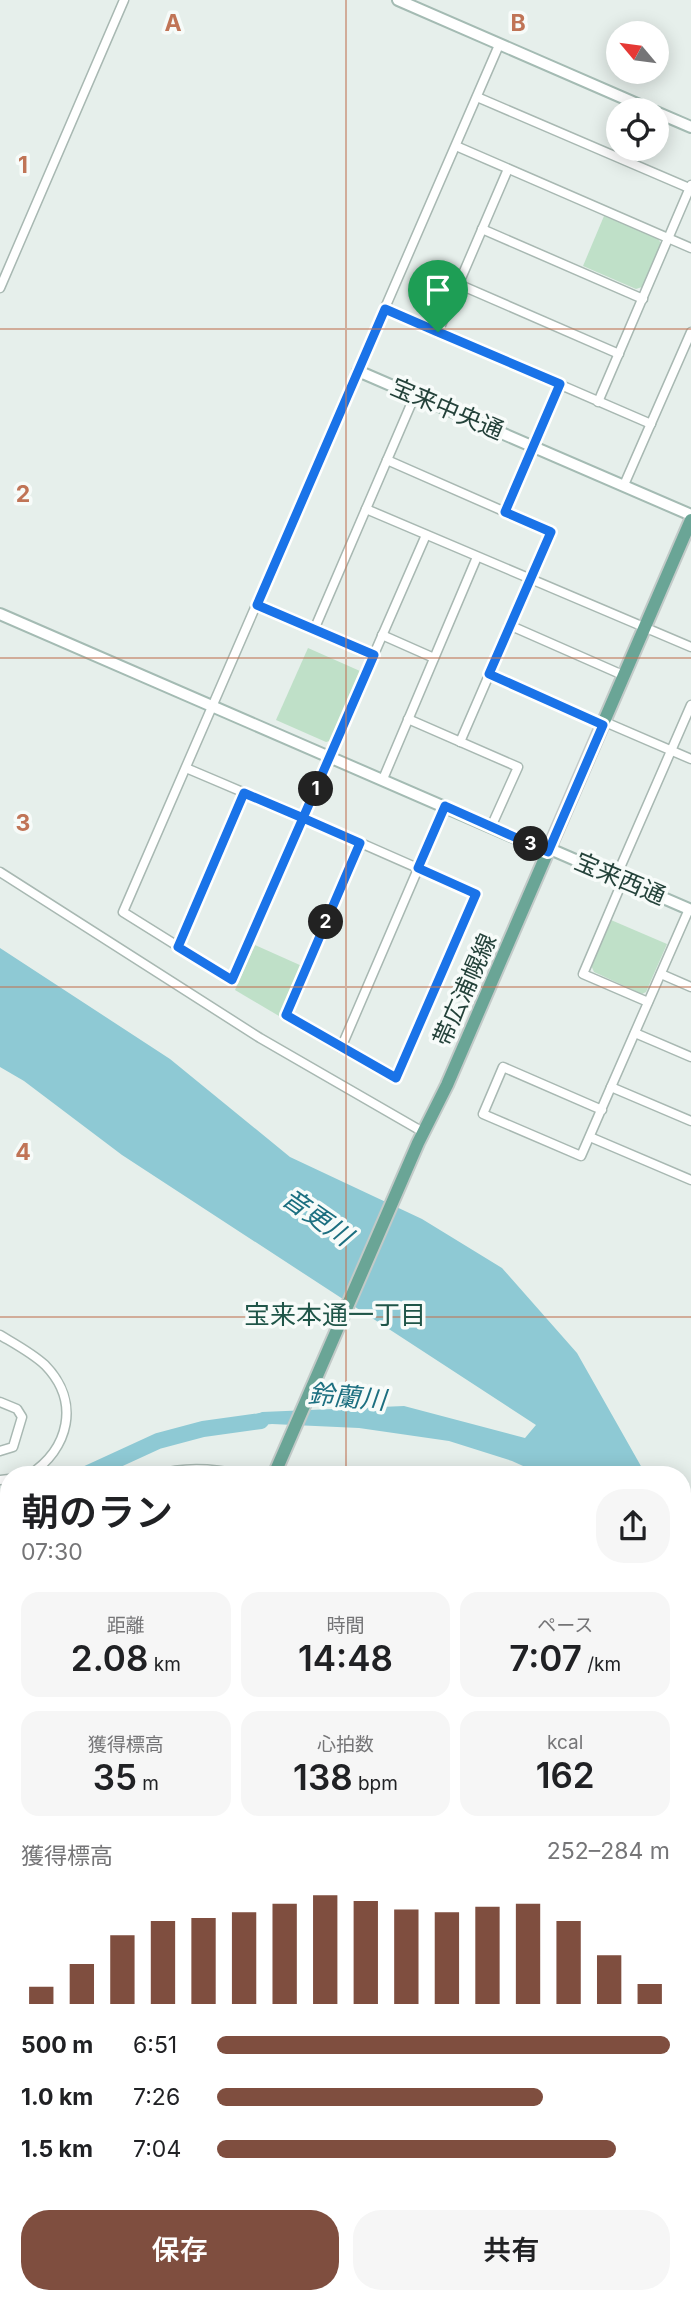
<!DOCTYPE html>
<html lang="ja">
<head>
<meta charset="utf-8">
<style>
	:root { --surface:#fff; --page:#f6f6f6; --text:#202124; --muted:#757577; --accent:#7f4e3f }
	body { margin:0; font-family:Inter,"Noto Sans JP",sans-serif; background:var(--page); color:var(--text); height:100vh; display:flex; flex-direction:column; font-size:26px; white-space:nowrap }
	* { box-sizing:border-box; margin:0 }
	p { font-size:23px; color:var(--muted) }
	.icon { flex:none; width:38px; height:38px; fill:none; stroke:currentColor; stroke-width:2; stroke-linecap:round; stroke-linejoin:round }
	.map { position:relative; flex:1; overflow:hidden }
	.sheet { position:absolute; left:0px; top:1466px; width:691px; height:838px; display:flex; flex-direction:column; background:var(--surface); border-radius:28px 28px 0 0; box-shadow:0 4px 18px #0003 }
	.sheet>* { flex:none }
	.needle { width:46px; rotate:299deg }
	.buttons { position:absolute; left:606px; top:21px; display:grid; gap:14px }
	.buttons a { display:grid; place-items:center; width:63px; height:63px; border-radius:50%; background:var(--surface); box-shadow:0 4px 18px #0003; font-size:35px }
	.pin { position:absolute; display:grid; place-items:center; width:60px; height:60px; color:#fff; margin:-72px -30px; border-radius:50% 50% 50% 0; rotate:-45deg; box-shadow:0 0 7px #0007 }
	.pin .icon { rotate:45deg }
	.km { position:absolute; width:35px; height:35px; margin:-18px; border-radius:50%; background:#222; color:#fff; font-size:19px; line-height:35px; text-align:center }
	.round { display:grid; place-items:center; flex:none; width:74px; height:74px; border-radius:28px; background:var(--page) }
	.headline { display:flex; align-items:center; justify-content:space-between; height:119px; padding:0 21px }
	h1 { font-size:38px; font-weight:600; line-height:52px }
	.stats { display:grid; grid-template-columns:repeat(3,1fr); gap:10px; height:119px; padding:7px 21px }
	.stats div { display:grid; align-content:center; border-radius:18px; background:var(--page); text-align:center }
	.stats b { font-size:35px; font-weight:600 }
	.stats small { font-size:19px; font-weight:400 }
	.stats p { font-size:19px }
	.chart { height:196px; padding:14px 21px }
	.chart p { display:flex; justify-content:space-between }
	.chart svg { width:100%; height:126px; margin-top:7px; stroke:var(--accent); stroke-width:6 }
	.button { display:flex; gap:14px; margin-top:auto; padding:14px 21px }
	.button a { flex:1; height:80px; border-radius:28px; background:var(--accent); color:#fff; font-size:28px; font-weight:600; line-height:80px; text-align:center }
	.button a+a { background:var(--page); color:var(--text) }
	ul { padding:0 21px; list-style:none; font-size:23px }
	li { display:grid; grid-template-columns:112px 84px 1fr; align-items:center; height:52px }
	li i { height:18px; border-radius:9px; background:var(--accent) }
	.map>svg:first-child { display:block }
</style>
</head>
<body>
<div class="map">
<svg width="691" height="2304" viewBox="0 0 691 2304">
	<rect width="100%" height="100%" fill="#e6efeb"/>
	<g fill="#bfe0c8">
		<path d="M604,216L658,238L661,244L642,287L636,289L583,266Z"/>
		<path d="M308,648L360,671L330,741L326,742L276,720Z"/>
		<path d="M611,920L667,944L646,992L642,994L594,972L591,965Z"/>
		<path d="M255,945L302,966L279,1016L235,990Z"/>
		<path d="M691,1823V1886L683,1879V1834Z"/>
		<path d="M0,2121H9V2155L6,2158L0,2156Z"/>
		<path d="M0,2211L9,2214V2296H195L213,2304H0Z"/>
		<path d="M301,2296H333L347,2304H318Z"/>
	</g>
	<g fill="#8ec9d4">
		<path d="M0,948L170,1059L290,1157L422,1219L502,1268L577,1353L646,1475H543L512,1461L449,1441L359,1428L272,1424L243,1427L238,1422L262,1412L404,1406L525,1438L536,1425L122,1155L24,1081L0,1067Z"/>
		<path d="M682,1556L691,1561V1588L683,1580Z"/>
	</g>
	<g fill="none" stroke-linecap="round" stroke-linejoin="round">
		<g stroke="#8ec9d4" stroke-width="16">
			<path d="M84,1475L158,1441L203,1429L261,1421"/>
			<path d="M0,1514L9,1511"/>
		</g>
		<g stroke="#a8b8b2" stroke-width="11">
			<g id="street">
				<path d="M477,97L689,188"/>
				<path d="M456,146L691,248"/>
				<path d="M482,229L643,299"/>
				<path d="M458,284L619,354"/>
				<path d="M0,288L124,0"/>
				<path d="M385,309L651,424"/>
				<path d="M438,332L508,169"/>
				<path d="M598,402L691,185"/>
				<path d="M387,460L551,532L460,742"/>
				<path d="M624,485L691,332"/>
				<path d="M366,509L691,647"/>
				<path d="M505,512L560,384"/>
				<path d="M426,535L232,980L123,912L499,45"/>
				<path d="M257,605L374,655"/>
				<path d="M509,625L625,676"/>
				<path d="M314,630L415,395"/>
				<path d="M382,635L434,658"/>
				<path d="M489,674L603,725"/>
				<path d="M408,719L518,767L491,827"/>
				<path d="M605,722L691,759"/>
				<path d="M186,768C283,809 380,851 476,894L396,1078L341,1048L445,806"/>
				<path d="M383,779L477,557"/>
				<path d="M0,872L260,1038L423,1132"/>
				<path d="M616,877L691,705"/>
				<path d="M623,880L583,974L648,1002"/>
				<path d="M178,947L244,793"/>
				<path d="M661,974L691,987"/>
				<path d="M635,1033L691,1057"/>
				<path d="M341,1048L286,1015L360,843"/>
				<path d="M611,1087L691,1121"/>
				<path d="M602,1110L503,1067L483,1114L581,1156L611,1087L689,909"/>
				<path d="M590,1137L691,1180"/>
				<path d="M0,1335C15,1344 32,1353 45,1365C81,1402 69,1449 29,1475"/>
				<path d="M0,1402L17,1409L22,1417L13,1447L0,1451"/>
				<path d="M156,1475C185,1466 213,1468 242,1475"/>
				<path d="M0,1480L9,1479"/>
				<path d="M0,1660L9,1656"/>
				<path d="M0,1753L9,1742"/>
				<path d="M0,1759L9,1765"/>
				<path d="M682,1783L691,1790"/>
				<path d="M682,1827L691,1815"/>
				<path d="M682,1884L691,1891"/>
				<path d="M682,1983L691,1989"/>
				<path d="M0,1993L9,1998"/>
				<path d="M682,2090L691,2077"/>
				<path d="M682,2158L691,2164"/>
				<path d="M0,2196L9,2200"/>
				<path d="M682,2249L691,2257"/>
				<path d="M229,2296L247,2304"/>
				<path d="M436,2296L441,2304"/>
				<path d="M529,2304L535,2296"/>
			</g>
		</g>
		<g stroke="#a4bbb3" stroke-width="14">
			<g id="secondary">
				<path d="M398,0L651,110"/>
				<path d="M656,112L691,127"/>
				<path d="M358,371L691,515"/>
				<path d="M0,614L548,852"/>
				<path d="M550,849L691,910"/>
				<path d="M0,1539L9,1544"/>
			</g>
		</g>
		<g stroke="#c2cac8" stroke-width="16">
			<path id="primary" d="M274,1475L418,1143L447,1085L691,520"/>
		</g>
		<g stroke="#c2cac8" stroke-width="18">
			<g id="highway">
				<path d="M0,1858L9,1864"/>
				<path d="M613,2296L623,2304"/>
			</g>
		</g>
		<use href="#street" stroke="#fff" stroke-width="8"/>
		<use href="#secondary" stroke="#fff" stroke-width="10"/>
		<use href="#primary" stroke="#6aa596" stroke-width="12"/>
		<use href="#highway" stroke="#2f6f62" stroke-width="14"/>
	</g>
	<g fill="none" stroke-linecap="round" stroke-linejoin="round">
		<g stroke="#fff" stroke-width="14">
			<path id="route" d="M438,332L385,309L257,605L374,655L303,818L244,793L178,947L232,980L303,818L360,843L286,1015L396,1078L476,894L418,868L445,806L548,852L603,725L489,674L551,532L505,512L560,384L438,332"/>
		</g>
		<use href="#route" stroke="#1a73e8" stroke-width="9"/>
	</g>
	<path fill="none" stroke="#c07456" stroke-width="2" stroke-opacity="0.55" d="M346,0V1475M0,329H691M0,658H691M0,987H691M0,1317H691M0,1646H9M682,1646H691M0,1975H9M682,1975H691M346,2296V2304"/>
	<g text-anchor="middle" stroke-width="7" stroke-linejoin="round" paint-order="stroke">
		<g font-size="24" fill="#24423a" stroke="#f7fbf9">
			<text transform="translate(447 409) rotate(23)" y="8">宝来中央通</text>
			<text transform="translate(620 879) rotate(23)" y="8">宝来西通</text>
			<text transform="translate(465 990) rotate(-66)" y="8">帯広浦幌線</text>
		</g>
		<g font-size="26" font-style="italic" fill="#1c6f80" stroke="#f7fbf9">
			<text transform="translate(317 1217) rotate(35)" y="9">音更川</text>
			<text transform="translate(347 1397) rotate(5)" y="9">鈴蘭川</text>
		</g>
		<g font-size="26" fill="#1f5548" stroke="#f7fbf9">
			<text x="335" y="1324">宝来本通一丁目</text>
		</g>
	</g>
	<g font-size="23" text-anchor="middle" font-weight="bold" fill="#c07456" stroke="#f7fbf9" stroke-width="7" stroke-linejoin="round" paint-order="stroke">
		<text x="173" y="31">A</text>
		<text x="518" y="31">B</text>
		<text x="23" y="173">1</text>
		<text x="23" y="502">2</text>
		<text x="23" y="831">3</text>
		<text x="23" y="1160">4</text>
	</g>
</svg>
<div class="buttons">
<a><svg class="needle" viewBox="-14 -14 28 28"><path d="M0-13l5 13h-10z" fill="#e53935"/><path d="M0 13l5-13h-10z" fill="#757577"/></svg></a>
<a><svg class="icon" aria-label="locate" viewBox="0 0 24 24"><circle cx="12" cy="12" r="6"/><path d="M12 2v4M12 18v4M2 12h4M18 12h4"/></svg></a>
</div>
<div class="pin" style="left:438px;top:332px;background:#1e9e55"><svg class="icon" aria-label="arrive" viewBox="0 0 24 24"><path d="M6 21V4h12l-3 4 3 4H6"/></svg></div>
<b class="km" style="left:316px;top:789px">1</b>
<b class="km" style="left:326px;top:922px">2</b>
<b class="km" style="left:531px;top:844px">3</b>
<section class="sheet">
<div class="headline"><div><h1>朝のラン</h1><p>07:30</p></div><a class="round"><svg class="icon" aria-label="share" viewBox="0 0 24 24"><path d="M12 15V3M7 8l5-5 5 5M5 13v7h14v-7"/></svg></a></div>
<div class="stats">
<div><p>距離</p><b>2.08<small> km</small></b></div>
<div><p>時間</p><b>14:48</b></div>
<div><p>ペース</p><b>7:07<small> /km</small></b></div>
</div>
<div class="stats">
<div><p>獲得標高</p><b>35<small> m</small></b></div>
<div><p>心拍数</p><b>138<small> bpm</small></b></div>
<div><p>kcal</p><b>162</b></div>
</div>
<div class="chart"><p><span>獲得標高</span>252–284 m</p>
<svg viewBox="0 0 160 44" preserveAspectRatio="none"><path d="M5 44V38M15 44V30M25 44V20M35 44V15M45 44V14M55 44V12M65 44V9M75 44V6M85 44V8M95 44V11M105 44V12M115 44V10M125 44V9M135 44V15M145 44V27M155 44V37"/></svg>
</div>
<ul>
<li><b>500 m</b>6:51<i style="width:100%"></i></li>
<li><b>1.0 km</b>7:26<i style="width:72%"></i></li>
<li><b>1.5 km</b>7:04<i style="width:88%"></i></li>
</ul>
<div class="button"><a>保存</a><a>共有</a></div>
</section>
</div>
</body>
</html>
